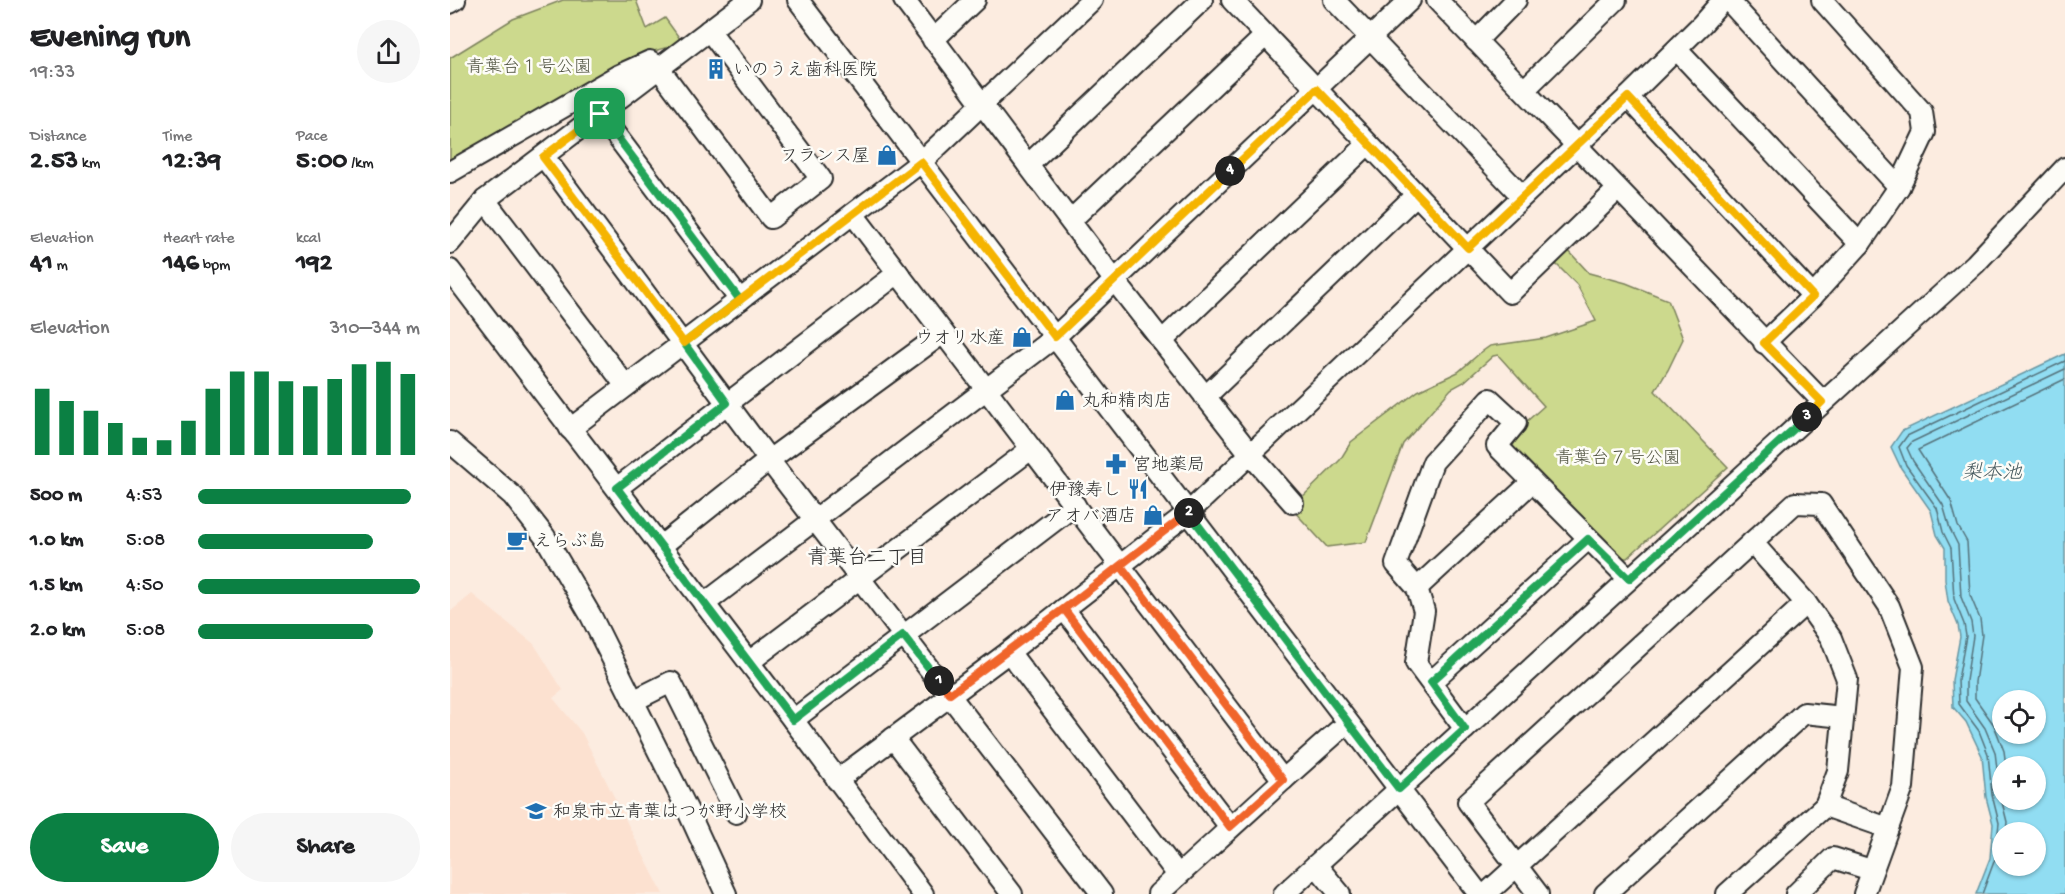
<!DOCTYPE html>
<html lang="en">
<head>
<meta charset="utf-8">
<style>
	:root { --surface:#fff; --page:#f6f6f6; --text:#202124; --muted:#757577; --accent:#0b8043 }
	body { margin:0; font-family:"Gochi Hand","Klee One",sans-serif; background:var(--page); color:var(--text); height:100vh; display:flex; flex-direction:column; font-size:22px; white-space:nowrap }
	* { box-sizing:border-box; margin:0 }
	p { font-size:20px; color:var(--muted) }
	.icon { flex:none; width:33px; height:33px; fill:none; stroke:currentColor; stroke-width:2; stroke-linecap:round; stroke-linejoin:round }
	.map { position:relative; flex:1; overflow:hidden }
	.details { display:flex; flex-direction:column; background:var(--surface); width:450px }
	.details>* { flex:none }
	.fabs { position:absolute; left:1542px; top:690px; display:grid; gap:12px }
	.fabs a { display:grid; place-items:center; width:54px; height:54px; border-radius:50%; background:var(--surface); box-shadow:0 2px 4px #0004; font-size:30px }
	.pin { position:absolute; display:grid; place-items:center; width:51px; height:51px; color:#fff; margin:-26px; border-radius:12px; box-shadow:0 3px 9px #0006 }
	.km { position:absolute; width:30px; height:30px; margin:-15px; border-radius:50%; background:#222; color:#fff; font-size:16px; line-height:30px; text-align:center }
	.round { display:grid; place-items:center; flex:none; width:63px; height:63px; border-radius:32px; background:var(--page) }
	.overview { display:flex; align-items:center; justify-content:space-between; height:102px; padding:0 30px }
	h1 { font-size:33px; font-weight:800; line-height:45px }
	.stats { display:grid; grid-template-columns:repeat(3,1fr); gap:9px; height:102px; padding:6px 30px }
	.stats div { display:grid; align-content:center }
	.stats b { font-size:26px; font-weight:800 }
	.stats small { font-size:16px; font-weight:400 }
	.stats p { font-size:16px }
	.chart { height:168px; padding:12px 30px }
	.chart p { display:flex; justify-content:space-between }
	.chart svg { width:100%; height:108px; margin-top:6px; stroke:var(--accent); stroke-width:6 }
	.action { display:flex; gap:12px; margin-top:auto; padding:12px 30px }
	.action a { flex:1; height:69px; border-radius:36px; background:var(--accent); color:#fff; font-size:24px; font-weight:800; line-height:69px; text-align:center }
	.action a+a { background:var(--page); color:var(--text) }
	ul { padding:0 30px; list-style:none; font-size:20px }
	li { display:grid; grid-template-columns:96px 72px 1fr; align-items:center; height:45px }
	li i { height:15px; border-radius:8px; background:var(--accent) }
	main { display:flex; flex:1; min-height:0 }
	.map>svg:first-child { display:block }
</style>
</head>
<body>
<main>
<section class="details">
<div class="overview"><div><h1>Evening run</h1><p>19:33</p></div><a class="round"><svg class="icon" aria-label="share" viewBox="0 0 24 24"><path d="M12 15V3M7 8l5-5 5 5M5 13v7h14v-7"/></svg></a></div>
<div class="stats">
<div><p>Distance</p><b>2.53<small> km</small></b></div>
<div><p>Time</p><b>12:39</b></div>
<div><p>Pace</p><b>5:00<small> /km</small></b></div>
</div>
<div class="stats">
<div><p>Elevation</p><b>41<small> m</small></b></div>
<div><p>Heart rate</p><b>146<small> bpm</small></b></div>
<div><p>kcal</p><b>192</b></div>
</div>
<div class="chart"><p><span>Elevation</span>310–344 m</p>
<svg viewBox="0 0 160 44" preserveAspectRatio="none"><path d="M5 44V17M15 44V22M25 44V26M35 44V31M45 44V37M55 44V38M65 44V30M75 44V17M85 44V10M95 44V10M105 44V14M115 44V16M125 44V13M135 44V7M145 44V6M155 44V11"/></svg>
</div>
<ul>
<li><b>500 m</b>4:53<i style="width:96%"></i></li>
<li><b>1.0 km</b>5:08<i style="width:79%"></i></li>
<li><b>1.5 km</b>4:50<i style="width:100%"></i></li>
<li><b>2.0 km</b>5:08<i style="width:79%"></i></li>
</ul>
<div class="action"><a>Save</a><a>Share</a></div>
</section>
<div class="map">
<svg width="1615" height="894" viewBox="0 0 1615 894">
	<rect width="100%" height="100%" fill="#fcece0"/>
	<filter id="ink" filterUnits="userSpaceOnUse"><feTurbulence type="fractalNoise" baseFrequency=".0167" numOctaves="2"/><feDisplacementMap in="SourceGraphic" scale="12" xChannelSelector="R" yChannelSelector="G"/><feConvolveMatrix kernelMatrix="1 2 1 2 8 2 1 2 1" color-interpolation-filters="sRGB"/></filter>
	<g filter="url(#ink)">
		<path fill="#fce1d0" d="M22,594L84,644L113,690L103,698L132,733L213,894H0V612Z"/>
		<g fill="#ccd98d" stroke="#7c825c" stroke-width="1.5">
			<path d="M113,0H186L197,29L215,18L233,43L197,53L0,167V58L63,19Z"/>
			<path d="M1116,248L1139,273L1176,283L1218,300L1233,339L1218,370L1205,391L1278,467L1177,558H1166L1060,451L1076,422L1094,406L1048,355L1043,356L1014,382L1001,389L953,444L916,542L877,547L841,508L890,460L901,442L968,391L1008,372L1030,353L1040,346L1096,338L1146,321L1127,285L1107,265H1099Z"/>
		</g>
		<path fill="#91ddf2" stroke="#6896a2" stroke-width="1.5" fill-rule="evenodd" d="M1615,354V894H1526L1540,858L1543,824L1536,797L1532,756L1516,722L1503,707L1502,680L1510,637L1508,625L1498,601L1495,580V548L1487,535L1481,511L1451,468L1441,447L1452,431ZM1552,700H1586V734H1552ZM1552,766H1586V800H1552ZM1552,832H1586V866H1552Z"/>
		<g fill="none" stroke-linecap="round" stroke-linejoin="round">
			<g stroke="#54727b" stroke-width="1.5">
				<path d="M1556,766L1554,751L1544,725L1525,698V682L1532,635L1530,619L1520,595L1517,542L1508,526L1501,501L1468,450L1615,379"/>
				<path d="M1556,832L1557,822L1550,794L1545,752L1535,728L1516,701V681L1523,636L1521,622L1511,597L1508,545L1500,529L1493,505L1463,461L1457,448L1462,442L1615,369"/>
				<path d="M1532,894L1545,859L1549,823L1542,795L1538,754L1529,731L1509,704L1508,680L1516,636L1514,624L1504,599L1501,548L1493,532L1487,508L1456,465L1449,447L1457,436L1615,361"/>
			</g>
			<g stroke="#2b2b2b" stroke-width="24">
				<g id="minor">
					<path d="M348,0L1029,894"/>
					<path d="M454,0L665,281L801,455L843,503"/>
					<path d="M782,0L1060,293L1167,190"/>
					<path d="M884,0L1072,196"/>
					<path d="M987,0L1373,402"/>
					<path d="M1278,0L1449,187"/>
					<path d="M0,3L5,0"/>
					<path d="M483,40L525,0"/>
					<path d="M1026,41L1066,0"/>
					<path d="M1227,50L1410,244"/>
					<path d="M1074,90L1166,0"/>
					<path d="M1178,97L1363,296"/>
					<path d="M150,114L290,300"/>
					<path d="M94,157L319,460L652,894"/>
					<path d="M578,165L752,0"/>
					<path d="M0,172L169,75L200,61L208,67L321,218L371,179L259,30"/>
					<path d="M35,200L176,386"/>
					<path d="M403,214L833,780L708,894"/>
					<path d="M621,220L815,36"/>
					<path d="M0,243L35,200L299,0"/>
					<path d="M0,270L343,720L473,894"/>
					<path d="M712,341L918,144"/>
					<path d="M1314,343L1363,296L1410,244L1449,187L1475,132L1472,112L1372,0"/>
					<path d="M755,397L966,195"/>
					<path d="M120,429L471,162L642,0"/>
					<path d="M0,442L63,496L95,537L141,616L238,811L276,894"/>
					<path d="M167,488L448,273"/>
					<path d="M1302,542L1356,603L1381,638L1397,679L1388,771L1375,806"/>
					<path d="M211,546L319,460L493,333"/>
					<path d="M967,588L1081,483"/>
					<path d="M254,604L605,337L960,0"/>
					<path d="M614,609L780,827"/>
					<path d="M559,652L728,875"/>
					<path d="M299,662L581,449"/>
					<path d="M981,682L1138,539"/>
					<path d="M183,701L221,682L286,813"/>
					<path d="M343,720L625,505"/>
					<path d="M1015,729L966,663L974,611L967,588L946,564L983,462L1040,399L1066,423L1047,446L1179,579"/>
					<path d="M443,738L562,894"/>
					<path d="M387,780L559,652L739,512L1178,97L1252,24L1273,0"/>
					<path d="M833,780L888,731"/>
					<path d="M866,865L890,894"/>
					<path d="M834,894L1525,264L1615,168"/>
					<path d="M1036,894L1356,603"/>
					<path d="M1088,894L1018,802L1345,503L1371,504L1439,606L1463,667L1453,787L1414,894"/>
					<path d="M1155,894L1354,713L1393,717"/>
					<path d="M1277,894L1375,806L1438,828"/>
					<path d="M1346,894L1383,858L1421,870"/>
				</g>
			</g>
			<use href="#minor" stroke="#fdfcf7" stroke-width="20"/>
		</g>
	</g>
	<g fill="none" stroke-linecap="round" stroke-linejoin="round" filter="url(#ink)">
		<g stroke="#fff" stroke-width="12">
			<path id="split-1" d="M150,114L290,300L234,343L277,403L167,488L343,720L453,635L489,681"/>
		</g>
		<g stroke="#fff" stroke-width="12">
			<path id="split-2" d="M489,681L500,694L671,566L833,780L780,827L614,609L739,512V513"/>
		</g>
		<g stroke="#fff" stroke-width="12">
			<path id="split-3" d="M739,513L949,789L1015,729L981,682L1138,539L1179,579L1357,417"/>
		</g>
		<g stroke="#fff" stroke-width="12">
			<path id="split-4" d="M780,171L867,89L1018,248L1178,97L1363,296L1314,343L1372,402L1357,417"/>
		</g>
		<g stroke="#fff" stroke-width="12">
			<path id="split-5" d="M150,114L93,157L234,343L471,162L605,337L780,171"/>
		</g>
		<use href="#split-1" stroke="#22a559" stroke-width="8"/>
		<use href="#split-2" stroke="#f0652b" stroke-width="8"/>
		<use href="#split-3" stroke="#22a559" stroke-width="8"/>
		<use href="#split-4" stroke="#f5b400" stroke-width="8"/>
		<use href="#split-5" stroke="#f5b400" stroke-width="8"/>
	</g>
	<defs>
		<g id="building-bare" transform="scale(1.62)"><path d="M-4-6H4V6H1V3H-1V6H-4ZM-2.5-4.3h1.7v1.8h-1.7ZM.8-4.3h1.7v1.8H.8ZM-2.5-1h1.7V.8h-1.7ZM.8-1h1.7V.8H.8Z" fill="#1f6fb2" stroke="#fdfcf7" stroke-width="2.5" paint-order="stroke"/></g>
		<g id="shop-bare" transform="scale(1.62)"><path d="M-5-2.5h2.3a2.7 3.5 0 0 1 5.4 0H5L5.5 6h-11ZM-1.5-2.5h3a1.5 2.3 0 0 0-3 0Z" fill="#1f6fb2" stroke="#fdfcf7" stroke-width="2.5" paint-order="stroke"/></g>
		<g id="pharmacy-bare" transform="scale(1.62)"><path d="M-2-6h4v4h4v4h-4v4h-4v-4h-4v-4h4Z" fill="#1f6fb2" stroke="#fdfcf7" stroke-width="2.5" paint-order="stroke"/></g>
		<g id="restaurant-bare" transform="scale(1.62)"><path d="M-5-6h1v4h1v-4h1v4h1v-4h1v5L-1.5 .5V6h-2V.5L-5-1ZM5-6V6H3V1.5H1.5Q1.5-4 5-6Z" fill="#1f6fb2" stroke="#fdfcf7" stroke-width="2.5" paint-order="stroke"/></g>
		<g id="cafe-bare" transform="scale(1.62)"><path d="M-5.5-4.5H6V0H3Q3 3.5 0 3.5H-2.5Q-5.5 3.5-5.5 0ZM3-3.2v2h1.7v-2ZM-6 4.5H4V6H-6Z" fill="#1f6fb2" stroke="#fdfcf7" stroke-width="2.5" paint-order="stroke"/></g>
		<g id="school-bare" transform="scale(1.62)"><path d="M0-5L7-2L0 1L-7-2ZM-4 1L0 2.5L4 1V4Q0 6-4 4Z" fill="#1f6fb2" stroke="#fdfcf7" stroke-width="2.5" paint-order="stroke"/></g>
	</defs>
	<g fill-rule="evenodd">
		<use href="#building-bare" x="266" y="69"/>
		<use href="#shop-bare" x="437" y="155"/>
		<use href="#shop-bare" x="572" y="337"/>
		<use href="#shop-bare" x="615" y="400"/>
		<use href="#pharmacy-bare" x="666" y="464"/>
		<use href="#restaurant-bare" x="688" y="489"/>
		<use href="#shop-bare" x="703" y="515"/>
		<use href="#cafe-bare" x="67" y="540"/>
		<use href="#school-bare" x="86" y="811"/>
	</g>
	<g text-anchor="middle" stroke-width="5" stroke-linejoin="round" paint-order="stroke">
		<g font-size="18" fill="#535644" stroke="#fdfcf7">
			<text x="79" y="72">青葉台１号公園</text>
			<text x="1168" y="463">青葉台７号公園</text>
		</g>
		<g font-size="18" fill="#2b2b2b" stroke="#fdfcf7" text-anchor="start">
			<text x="283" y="75">いのうえ歯科医院</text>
			<text x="420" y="161" text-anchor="end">フランス屋</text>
			<text x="555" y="343" text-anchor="end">ウオリ水産</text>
			<text x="632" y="406">丸和精肉店</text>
			<text x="683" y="470">宮地薬局</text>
			<text x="671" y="495" text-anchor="end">伊豫寿し</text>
			<text x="686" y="521" text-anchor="end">アオバ酒店</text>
			<text x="84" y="546">えらぶ島</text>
			<text x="103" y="817">和泉市立青葉はつが野小学校</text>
		</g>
		<g font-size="20" font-style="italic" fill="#44585d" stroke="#fdfcf7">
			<text x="1542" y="478">梨本池</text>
		</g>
		<g font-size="20" fill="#2b2b2b" stroke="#fdfcf7">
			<text x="417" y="563">青葉台二丁目</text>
		</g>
	</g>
</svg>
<div class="fabs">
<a><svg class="icon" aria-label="locate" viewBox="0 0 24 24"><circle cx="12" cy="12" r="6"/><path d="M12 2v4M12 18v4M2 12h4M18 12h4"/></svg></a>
<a>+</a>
<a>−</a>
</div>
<div class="pin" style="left:150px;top:114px;background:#1e9e55"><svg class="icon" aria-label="arrive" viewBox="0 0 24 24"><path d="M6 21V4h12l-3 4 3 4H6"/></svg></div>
<b class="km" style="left:489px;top:681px">1</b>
<b class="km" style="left:739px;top:513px">2</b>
<b class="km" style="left:1357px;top:417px">3</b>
<b class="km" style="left:780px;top:171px">4</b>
</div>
</main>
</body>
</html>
